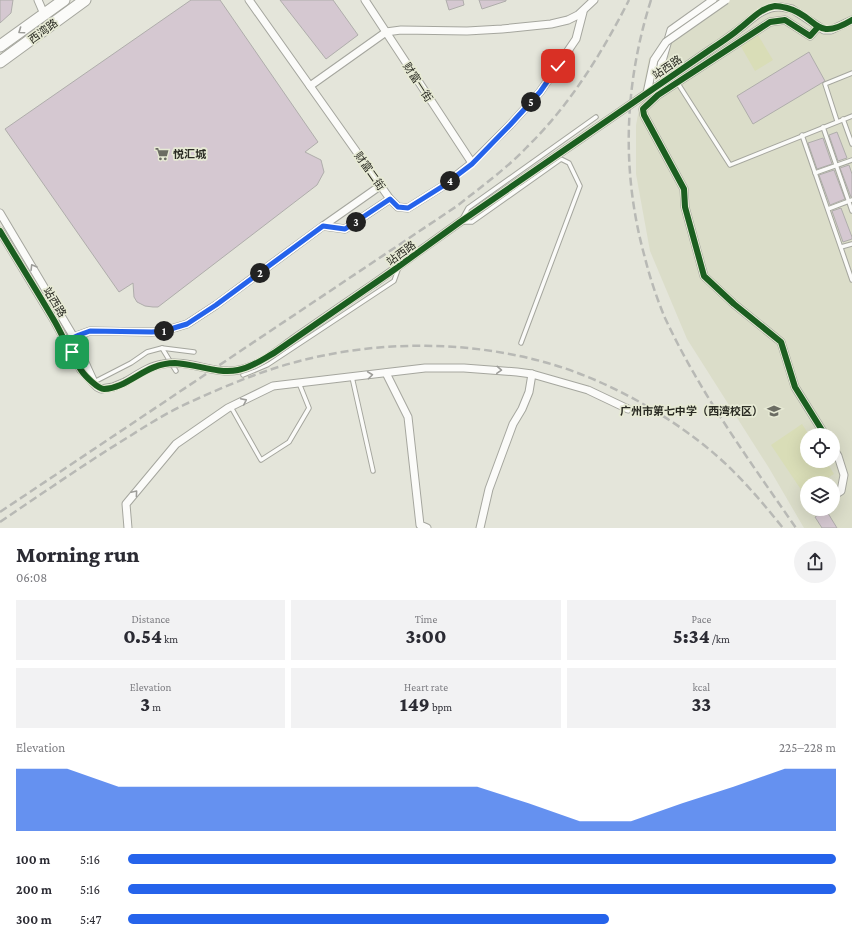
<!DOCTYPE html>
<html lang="en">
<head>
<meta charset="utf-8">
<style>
	:root { --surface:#fff; --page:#f2f2f3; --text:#2b2b33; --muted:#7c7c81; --accent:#2563eb }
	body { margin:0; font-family:"Crimson Pro","Noto Sans SC",serif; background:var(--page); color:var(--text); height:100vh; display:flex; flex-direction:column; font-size:15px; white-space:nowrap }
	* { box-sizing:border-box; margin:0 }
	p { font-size:13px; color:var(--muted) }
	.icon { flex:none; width:22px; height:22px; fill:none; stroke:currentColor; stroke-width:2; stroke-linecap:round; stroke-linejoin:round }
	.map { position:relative; height:528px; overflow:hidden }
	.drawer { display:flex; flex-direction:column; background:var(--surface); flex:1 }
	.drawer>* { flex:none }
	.fabs { position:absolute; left:800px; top:428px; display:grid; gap:8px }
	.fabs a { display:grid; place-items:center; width:40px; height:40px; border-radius:50%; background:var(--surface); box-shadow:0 4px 16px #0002; font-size:20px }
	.pin { position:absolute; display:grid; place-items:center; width:34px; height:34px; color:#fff; margin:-17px; border-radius:8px; box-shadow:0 2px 6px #0006 }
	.km { position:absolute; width:20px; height:20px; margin:-10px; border-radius:50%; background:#222; color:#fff; font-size:11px; line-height:20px; text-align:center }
	.round { display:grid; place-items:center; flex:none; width:42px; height:42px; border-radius:21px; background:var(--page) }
	.overview { display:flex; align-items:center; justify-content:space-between; height:68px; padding:0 16px }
	h1 { font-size:22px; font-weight:800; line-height:30px }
	.figures { display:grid; grid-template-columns:repeat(3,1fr); gap:6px; height:68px; padding:4px 16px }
	.figures div { display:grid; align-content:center; border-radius:0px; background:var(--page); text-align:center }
	.figures b { font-size:20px; font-weight:800 }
	.figures small { font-size:11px; font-weight:400 }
	.figures p { font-size:11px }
	.chart { height:112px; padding:8px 16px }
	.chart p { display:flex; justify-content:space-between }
	.chart svg { width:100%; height:72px; margin-top:4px; fill:var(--accent); opacity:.7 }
	ul { padding:0 16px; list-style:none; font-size:13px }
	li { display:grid; grid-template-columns:64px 48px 1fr; align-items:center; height:30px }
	li i { height:10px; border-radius:5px; background:var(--accent) }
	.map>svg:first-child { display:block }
</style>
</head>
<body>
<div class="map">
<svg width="852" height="528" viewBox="0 0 852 528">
	<rect width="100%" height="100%" fill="#e4e5da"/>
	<path fill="#dbddc9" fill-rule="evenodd" d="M724,0H852V528H804L769,468L687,339L650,251L636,174V125L649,58ZM807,435H833V461H807ZM807,483H833V509H807Z"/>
	<g fill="#d9ddb7">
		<path d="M758,35L773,60L755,71L740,45Z"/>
		<path d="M802,424L809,435H807V461H826L834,474L820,483H807V492L804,494L771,445Z"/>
	</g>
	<g fill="#d5c8d1" stroke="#afadab">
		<path d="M0,0H13L11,13L0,23Z"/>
		<path d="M191,0H220L318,142L305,152L321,160L324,172L317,185L158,307H153L145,306L137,302L134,297L133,283L119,292L5,129Z"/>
		<path d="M280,0H333L358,35L326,59Z"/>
		<path d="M446,0H463L464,5L449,10Z"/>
		<path d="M479,0H506V1L482,9Z"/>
		<path d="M809,52L825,81L753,124L737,96Z"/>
		<path d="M837,132L847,158L838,161L829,135Z"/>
		<path d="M823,138L832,164L817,169L808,143Z"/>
		<path d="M849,165L852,174V197H851L840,168Z"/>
		<path d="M834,170L845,199L830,205L819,175Z"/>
		<path d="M841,208L852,237V239L843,242L832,211Z"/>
		<path d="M826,510L837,528H822L815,517Z"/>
	</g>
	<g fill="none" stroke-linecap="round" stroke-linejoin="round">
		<g stroke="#a5a69e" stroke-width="5.5">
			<g id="service">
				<path d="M677,82L730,165L852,116"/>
				<path d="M843,119L852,144"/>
				<path d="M837,121L825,84L852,73"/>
				<path d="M823,127L852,211"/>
				<path d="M802,135L852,280"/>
				<path d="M815,173L852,160"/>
				<path d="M828,209L852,200"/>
				<path d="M462,219L468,208L596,117"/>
				<path d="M463,222H472L561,159L569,163L580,186L521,343"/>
				<path d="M841,247L852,244"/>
				<path d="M162,348L176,371"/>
				<path d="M243,375L267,365L394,281L399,267"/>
				<path d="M352,377L373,471"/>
				<path d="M94,382L131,363L147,352L162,348L194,352"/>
				<path d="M231,407L261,460L289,442L309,408L299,383"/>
			</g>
		</g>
		<g stroke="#a5a69e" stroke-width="9">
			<g id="minor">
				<path d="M38,0L44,14"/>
				<path d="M249,0L390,199L398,207L408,208L443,186L472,163L510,125L540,92L576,39L583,12"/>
				<path d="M365,0L472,163"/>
				<path d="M781,7L792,9L824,30H831L852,20"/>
				<path d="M818,27L810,36L785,20L770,22L658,95L643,109L644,115L684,189L685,207L704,276L734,304L781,342L795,387L825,435"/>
				<path d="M310,86L386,32L401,30L467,31L502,29L551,24L568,20L578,15L594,0"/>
				<path d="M653,92L671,30L713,0"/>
				<path d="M0,213L72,334L93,380"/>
				<path d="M323,226L380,186"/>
				<path d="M0,231L55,322L81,370L97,387L101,389L113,387L125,382"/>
				<path d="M375,283L460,222L518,182"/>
				<path d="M66,341L79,335L90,331L152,332L164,331L187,324L216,305L323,226L345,229L390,199"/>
				<path d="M386,373L408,417L420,525L427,528"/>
				<path d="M833,448L838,456L844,475L841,491L833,496"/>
				<path d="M128,528L126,504L176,444L228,408L273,386L425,368H464L517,372L532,374L588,390L628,409"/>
				<path d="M480,528L489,489L513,424L522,409L529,392L532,374"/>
			</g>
		</g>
		<g stroke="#a5a69e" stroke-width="13">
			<g id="primary">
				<path d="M0,46L64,0"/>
				<path d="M0,62L85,0"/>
			</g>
		</g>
		<use href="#service" stroke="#fbfbf9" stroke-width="3.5"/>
		<use href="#minor" stroke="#fbfbf9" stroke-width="7"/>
		<use href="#primary" stroke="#fbfbf9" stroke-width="11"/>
		<g stroke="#b8b9b5" stroke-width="2.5" stroke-dasharray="8 4" stroke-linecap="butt">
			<path d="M651,0C624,85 621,172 645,258C650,278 657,299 665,318C700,393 749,460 796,528"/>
			<path d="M0,512L457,206C481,187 506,169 527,147C570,105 602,53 629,0"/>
			<path d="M0,522C43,493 86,463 130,436C149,424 168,412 188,403C223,387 258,372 296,362C377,340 470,340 551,364C609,381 671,416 717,456C742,478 762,502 783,528"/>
		</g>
		<g stroke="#a5a69e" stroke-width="9" stroke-linecap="butt">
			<g id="minor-bridge">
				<path d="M647,93L654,60L666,42L726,0"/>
				<path d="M518,182L714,47C722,42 730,36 738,30C751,20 763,6 781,7"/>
				<path d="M125,382C137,375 149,366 163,364C189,359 214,375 239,370C260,366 278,350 295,338C321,320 348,301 375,283"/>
			</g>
		</g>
		<use href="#minor-bridge" stroke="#fbfbf9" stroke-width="7"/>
		<g stroke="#e7ead5" stroke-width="8">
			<g id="cycleway">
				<path d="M818,27L810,36L785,20L770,22L658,95L643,109L644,115L684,189L685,207L704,276L734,304L781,342L795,387L825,435"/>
				<path d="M0,231C18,261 37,291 55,322C64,338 71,356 81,370C85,376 98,389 104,389C129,388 145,363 175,363C196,364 217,374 238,370C251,368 263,359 274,353L391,272L460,222L714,47C723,41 731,36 739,29C750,21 760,8 775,6C778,6 783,7 787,8C818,16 814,43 852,20"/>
			</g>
		</g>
		<use href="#cycleway" stroke="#1b5e20" stroke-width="6"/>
	</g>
	<defs><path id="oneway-chevron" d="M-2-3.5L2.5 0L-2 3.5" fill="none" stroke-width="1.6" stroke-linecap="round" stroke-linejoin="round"/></defs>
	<g stroke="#9d9d99">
		<use href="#oneway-chevron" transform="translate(21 31) rotate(145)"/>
		<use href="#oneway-chevron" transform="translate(33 267) rotate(-121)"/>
		<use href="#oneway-chevron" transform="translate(499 370) rotate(4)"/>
		<use href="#oneway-chevron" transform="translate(370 375) rotate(-7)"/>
		<use href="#oneway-chevron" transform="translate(244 401) rotate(-26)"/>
		<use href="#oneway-chevron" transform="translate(135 493) rotate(-50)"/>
	</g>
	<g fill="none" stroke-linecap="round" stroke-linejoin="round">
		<g stroke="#fff" stroke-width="8">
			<path id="route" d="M72,352L66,341L79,335L90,331L152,332L164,331L187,324L216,305L323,226L345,229L390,199L398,207L408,208L443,186L472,164L510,125L540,92L558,66"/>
		</g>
		<use href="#route" stroke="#2563eb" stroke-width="5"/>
	</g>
	<defs>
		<g id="supermarket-bare" transform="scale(1.08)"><path d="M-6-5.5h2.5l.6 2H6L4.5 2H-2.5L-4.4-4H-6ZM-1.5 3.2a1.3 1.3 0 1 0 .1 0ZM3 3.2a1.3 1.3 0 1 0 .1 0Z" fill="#6b6c63" stroke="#e7ead5" stroke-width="2.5" paint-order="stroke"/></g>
		<g id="school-bare" transform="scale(1.08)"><path d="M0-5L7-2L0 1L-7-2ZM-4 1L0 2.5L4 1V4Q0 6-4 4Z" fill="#6b6c63" stroke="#e7ead5" stroke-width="2.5" paint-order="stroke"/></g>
	</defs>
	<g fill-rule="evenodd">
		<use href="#supermarket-bare" x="162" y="154"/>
		<use href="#school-bare" x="774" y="411"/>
	</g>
	<g text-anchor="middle" stroke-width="3.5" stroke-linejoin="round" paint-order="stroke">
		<g font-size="11" fill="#2a2b23" stroke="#e7ead5">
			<text transform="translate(43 31) rotate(-36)" y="4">西湾路</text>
			<text transform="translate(667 67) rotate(-34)" y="4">站西路</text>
			<text transform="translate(418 82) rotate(57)" y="4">财富一街</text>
			<text transform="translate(370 171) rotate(55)" y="4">财富二街</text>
			<text transform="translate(401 253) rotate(-36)" y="4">站西路</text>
			<text transform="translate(55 302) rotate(59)" y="4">站西路</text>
		</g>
		<g font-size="11" font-weight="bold" fill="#2a2b23" stroke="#e7ead5" text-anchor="start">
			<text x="173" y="158">悦汇城</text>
			<text x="763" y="415" text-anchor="end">广州市第七中学（西湾校区）</text>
		</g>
	</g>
</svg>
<div class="fabs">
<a><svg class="icon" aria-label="locate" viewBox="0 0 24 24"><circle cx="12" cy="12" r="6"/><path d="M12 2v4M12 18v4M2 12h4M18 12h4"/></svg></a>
<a><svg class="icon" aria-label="layers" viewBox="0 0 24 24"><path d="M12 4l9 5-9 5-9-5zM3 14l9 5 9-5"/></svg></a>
</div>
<div class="pin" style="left:72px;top:352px;background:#1e9e55"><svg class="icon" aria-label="arrive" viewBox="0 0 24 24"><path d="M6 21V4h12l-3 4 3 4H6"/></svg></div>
<div class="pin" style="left:558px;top:66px;background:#d93025"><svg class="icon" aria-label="check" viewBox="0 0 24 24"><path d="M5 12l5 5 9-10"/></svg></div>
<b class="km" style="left:164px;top:331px">1</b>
<b class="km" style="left:260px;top:273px">2</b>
<b class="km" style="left:356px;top:222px">3</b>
<b class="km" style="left:450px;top:181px">4</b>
<b class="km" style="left:531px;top:102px">5</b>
</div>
<section class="drawer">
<div class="overview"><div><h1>Morning run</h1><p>06:08</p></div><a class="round"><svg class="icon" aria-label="share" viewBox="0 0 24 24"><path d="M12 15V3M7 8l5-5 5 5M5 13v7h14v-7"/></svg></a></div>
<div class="figures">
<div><p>Distance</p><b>0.54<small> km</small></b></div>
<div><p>Time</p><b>3:00</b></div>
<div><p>Pace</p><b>5:34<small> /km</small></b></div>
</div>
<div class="figures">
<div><p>Elevation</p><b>3<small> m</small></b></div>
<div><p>Heart rate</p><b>149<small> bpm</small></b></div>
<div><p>kcal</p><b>33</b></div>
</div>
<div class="chart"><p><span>Elevation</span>225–228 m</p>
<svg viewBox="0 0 160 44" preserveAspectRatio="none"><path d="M0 44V6L10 6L20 17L30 17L40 17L50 17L60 17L70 17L80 17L90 17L100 27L110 38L120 38L130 27L140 17L150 6L160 6V44z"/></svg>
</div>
<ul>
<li><b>100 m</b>5:16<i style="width:100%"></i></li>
<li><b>200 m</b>5:16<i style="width:100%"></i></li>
<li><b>300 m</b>5:47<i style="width:68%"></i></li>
</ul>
</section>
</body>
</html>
